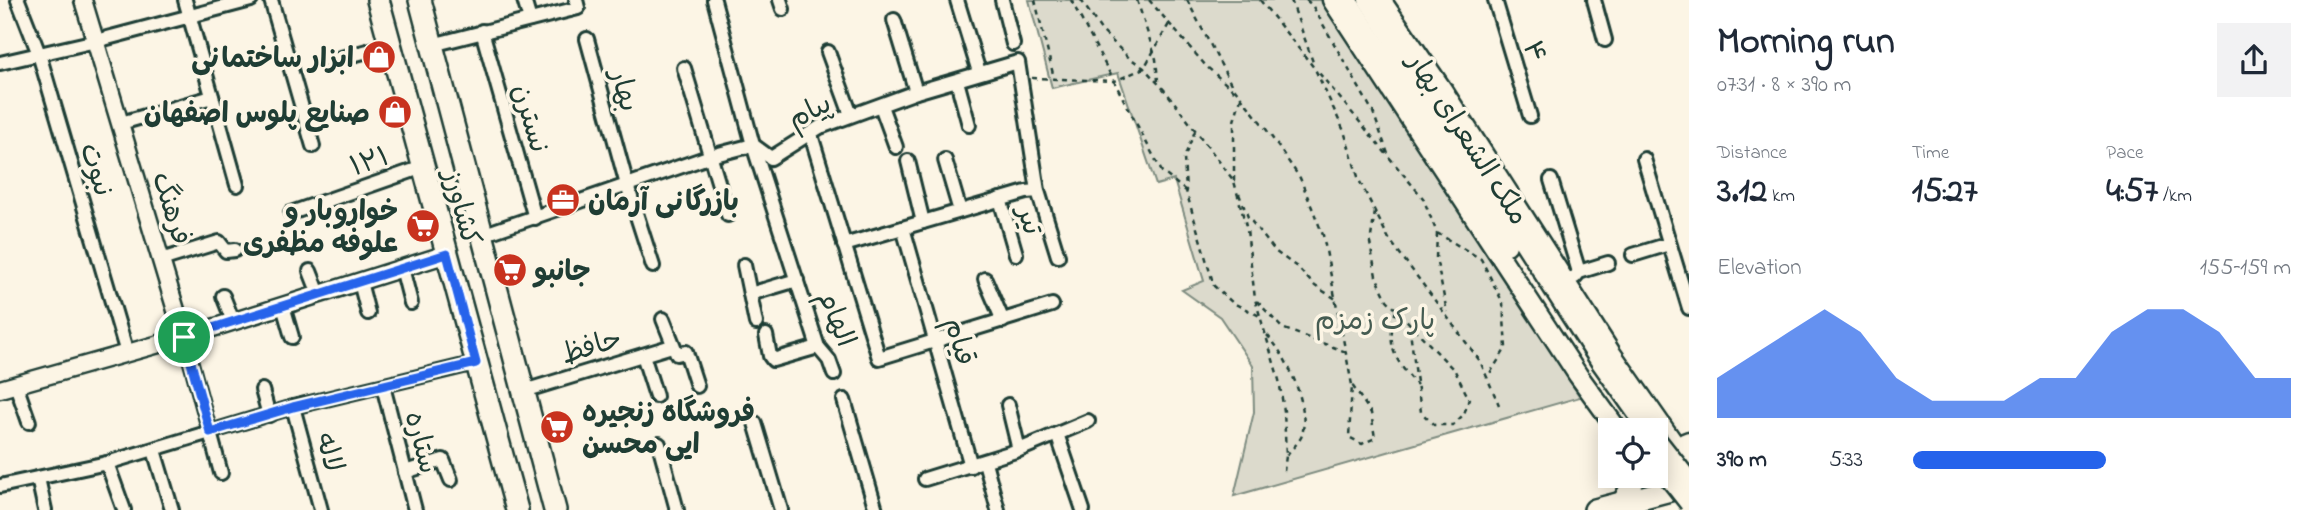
<!DOCTYPE html>
<html lang="en">
<head>
<meta charset="utf-8">
<style>
	:root { --surface:#fff; --page:#f2f2f3; --text:#1f2937; --muted:#747a83; --accent:#2563eb }
	body { margin:0; font-family:"Indie Flower","Playpen Sans Arabic",sans-serif; background:var(--page); color:var(--text); height:100vh; display:flex; flex-direction:column; font-size:26px; white-space:nowrap }
	* { box-sizing:border-box; margin:0 }
	p { font-size:23px; color:var(--muted) }
	.icon { flex:none; width:38px; height:38px; fill:none; stroke:currentColor; stroke-width:2; stroke-linecap:round; stroke-linejoin:round }
	.map { position:relative; flex:1; overflow:hidden }
	.details { display:flex; flex-direction:column; background:var(--surface); width:630px }
	.details>* { flex:none }
	.controls { position:absolute; left:1598px; top:418px; display:grid; gap:14px }
	.controls a { display:grid; place-items:center; width:70px; height:70px; border-radius:0px; background:var(--surface); box-shadow:0 4px 18px #0003; font-size:35px }
	.pin { position:absolute; display:grid; place-items:center; width:60px; height:60px; color:#fff; margin:-30px; border:4px solid #fff; border-radius:50%; box-shadow:0 2px 7px #0007 }
	.round { display:grid; place-items:center; flex:none; width:74px; height:74px; border-radius:0px; background:var(--page) }
	.headline { display:flex; align-items:center; justify-content:space-between; height:119px; padding:0 28px }
	h1 { font-size:38px; font-weight:800; line-height:52px }
	.metrics { display:grid; grid-template-columns:repeat(3,1fr); gap:10px; height:119px; padding:7px 28px }
	.metrics div { display:grid; align-content:center }
	.metrics b { font-size:35px; font-weight:800 }
	.metrics small { font-size:19px; font-weight:400 }
	.metrics p { font-size:19px }
	.chart { height:196px; padding:14px 28px }
	.chart p { display:flex; justify-content:space-between }
	.chart svg { width:100%; height:126px; margin-top:7px; fill:var(--accent); opacity:.7 }
	ul { padding:0 28px; list-style:none; font-size:23px }
	li { display:grid; grid-template-columns:112px 84px 1fr; align-items:center; height:52px }
	li i { height:18px; border-radius:9px; background:var(--accent) }
	main { display:flex; flex:1; min-height:0 }
	.map>svg:first-child { display:block }
</style>
</head>
<body>
<main>
<div class="map">
<svg width="1689" height="510" viewBox="0 0 1689 510">
	<rect width="100%" height="100%" fill="#fcf5e5"/>
	<filter id="ink" filterUnits="userSpaceOnUse"><feTurbulence type="fractalNoise" baseFrequency=".0143" numOctaves="2"/><feDisplacementMap in="SourceGraphic" scale="14" xChannelSelector="R" yChannelSelector="G"/><feConvolveMatrix kernelMatrix="1 2 1 2 8 2 1 2 1" color-interpolation-filters="sRGB"/></filter>
	<g filter="url(#ink)">
		<path fill="#dcdacc" stroke="#7e8c80" stroke-width="2" d="M1029,0H1325L1580,397L1234,496L1254,412L1253,366L1220,317L1182,290L1204,281L1174,180L1156,185L1118,73L1052,88Z"/>
		<g fill="none" stroke-linecap="round" stroke-linejoin="round">
			<g stroke="#1f3d34" stroke-width="18">
				<g id="minor">
					<path d="M18,0L39,54L127,353"/>
					<path d="M185,0L237,185"/>
					<path d="M271,0L313,146"/>
					<path d="M524,0L530,20"/>
					<path d="M714,0L753,145L818,347L829,360L834,374"/>
					<path d="M780,0L783,9"/>
					<path d="M957,0L979,72"/>
					<path d="M1002,0L1013,44"/>
					<path d="M1495,0L1530,116"/>
					<path d="M1594,0L1605,40"/>
					<path d="M894,20L916,92"/>
					<path d="M482,31L535,218"/>
					<path d="M587,39L627,185L653,266"/>
					<path d="M432,45L578,8L576,0"/>
					<path d="M828,52L851,115"/>
					<path d="M330,61L390,45"/>
					<path d="M0,63L96,41L251,0"/>
					<path d="M684,68L728,215"/>
					<path d="M957,81L969,125"/>
					<path d="M881,106L896,147"/>
					<path d="M121,123L212,97"/>
					<path d="M811,135L879,358L1052,305"/>
					<path d="M753,145L771,158L820,127L916,92L1018,62L1038,191L1058,256"/>
					<path d="M1644,159L1689,308"/>
					<path d="M945,160L960,211"/>
					<path d="M908,161L923,222"/>
					<path d="M1551,180L1579,272"/>
					<path d="M1000,199L1016,254"/>
					<path d="M291,213L423,167"/>
					<path d="M903,228L971,466"/>
					<path d="M482,235L711,156L753,145"/>
					<path d="M844,245L1026,192L1038,191"/>
					<path d="M1633,255L1669,244"/>
					<path d="M161,260L219,242L226,251L235,250"/>
					<path d="M744,265L756,323"/>
					<path d="M402,268L411,303"/>
					<path d="M310,271L319,294"/>
					<path d="M1575,277L1579,272L1608,263"/>
					<path d="M985,279L1003,321"/>
					<path d="M360,282L368,313"/>
					<path d="M750,294L797,280"/>
					<path d="M223,296L233,321"/>
					<path d="M283,306L292,337"/>
					<path d="M663,319L677,354L686,352L697,386"/>
					<path d="M766,335L770,356L773,360L818,347"/>
					<path d="M184,337L221,473"/>
					<path d="M643,355L656,396"/>
					<path d="M16,385L29,422"/>
					<path d="M383,386L415,510"/>
					<path d="M262,390L269,415"/>
					<path d="M524,391L672,346"/>
					<path d="M844,400L876,510"/>
					<path d="M1008,405L1019,450"/>
					<path d="M293,407L321,510"/>
					<path d="M755,423L781,510"/>
					<path d="M1057,434L1083,510"/>
					<path d="M659,444L677,510"/>
					<path d="M154,450L172,510"/>
					<path d="M985,462L998,510"/>
					<path d="M107,463L124,510"/>
					<path d="M405,472L443,460L451,480"/>
					<path d="M38,478L45,510"/>
					<path d="M925,479L1019,450L1088,421"/>
					<path d="M0,486L107,463L293,407L476,363"/>
				</g>
			</g>
			<g stroke="#1f3d34" stroke-width="21">
				<g id="tertiary">
					<path d="M83,0L184,337"/>
					<path d="M0,389L184,337L447,254"/>
					<path d="M1684,442L1689,440"/>
				</g>
			</g>
			<g stroke="#1f3d34" stroke-width="23">
				<g id="secondary">
					<path d="M1332,0L1578,375L1618,430"/>
					<path d="M1347,0L1507,245"/>
					<path d="M1368,0L1600,361L1649,430"/>
					<path d="M1381,0L1442,89L1611,353L1680,452L1689,458"/>
					<path d="M1620,505L1633,482L1634,476"/>
				</g>
			</g>
			<g stroke="#1f3d34" stroke-width="26">
				<g id="primary">
					<path d="M378,0L517,510"/>
					<path d="M420,0L555,510"/>
					<path d="M1595,510L1689,485"/>
				</g>
			</g>
			<g stroke="#1f3d34" stroke-width="2.5" stroke-dasharray="5 5" stroke-linecap="butt">
				<path d="M1035,0L1054,78"/>
				<path d="M1071,0L1162,172L1186,191"/>
				<path d="M1081,0L1101,30L1127,56L1144,68L1167,93L1234,181L1247,230L1255,299L1279,380L1284,411L1286,456L1284,471"/>
				<path d="M1137,0L1156,59L1158,81"/>
				<path d="M1149,0L1206,66L1234,91"/>
				<path d="M1187,0L1231,84L1266,129L1300,178L1323,235L1352,385L1349,437L1362,444L1375,438L1371,413L1352,385"/>
				<path d="M1260,0L1315,69L1344,131L1359,180L1389,239L1480,361L1499,405"/>
				<path d="M1291,0L1314,65"/>
				<path d="M1306,0L1312,5L1373,112L1388,154"/>
				<path d="M1319,73L1423,198L1437,233L1481,259L1503,303L1506,348L1487,378"/>
				<path d="M1032,78L1115,81L1144,68L1169,24"/>
				<path d="M1195,131L1184,158L1186,191L1214,286L1233,303L1260,316"/>
				<path d="M1234,181V121L1241,98"/>
				<path d="M1239,194L1248,217L1276,252L1297,267L1315,286L1336,299"/>
				<path d="M1375,212L1370,243L1376,276L1387,300L1455,371L1469,399L1464,414L1453,425H1434L1421,412L1409,324"/>
				<path d="M1437,233L1436,258L1447,312"/>
				<path d="M1257,301L1282,328L1346,352"/>
				<path d="M1396,310C1386,346 1393,358 1417,385"/>
				<path d="M1267,335C1287,355 1310,406 1302,435C1300,442 1290,450 1286,456"/>
			</g>
			<use href="#minor" stroke="#fcf5e5" stroke-width="12"/>
			<use href="#tertiary" stroke="#fcf5e5" stroke-width="16"/>
			<use href="#secondary" stroke="#fcf5e5" stroke-width="18"/>
			<use href="#primary" stroke="#fcf5e5" stroke-width="21"/>
			<g stroke="#1f3d34" stroke-width="23" stroke-linecap="butt">
				<g id="secondary-bridge">
					<path d="M1656,439L1689,481"/>
					<path d="M1656,461L1689,503"/>
				</g>
			</g>
			<use href="#secondary-bridge" stroke="#fcf5e5" stroke-width="18"/>
		</g>
	</g>
	<g fill="none" stroke-linecap="round" stroke-linejoin="round" filter="url(#ink)">
		<g stroke="#fff" stroke-width="14">
			<path id="route" d="M447,254L476,363L293,407L210,432L184,337Z"/>
		</g>
		<use href="#route" stroke="#2563eb" stroke-width="9"/>
	</g>
	<defs>
		<g id="shop-disc" transform="scale(1.75)"><circle r="9.5" fill="#c8321e" stroke="#fcf5e5"/><path d="M-5-2.5h2.3a2.7 3.5 0 0 1 5.4 0H5L5.5 6h-11ZM-1.5-2.5h3a1.5 2.3 0 0 0-3 0Z" fill="#fff"/></g>
		<g id="office-disc" transform="scale(1.75)"><circle r="9.5" fill="#c8321e" stroke="#fcf5e5"/><path d="M-6-3h4V-5.5h4V-3h4V5H-6ZM-1-4.5V-3h2v-1.5ZM-6 0V1H6V0Z" fill="#fff"/></g>
		<g id="supermarket-disc" transform="scale(1.75)"><circle r="9.5" fill="#c8321e" stroke="#fcf5e5"/><path d="M-6-5.5h2.5l.6 2H6L4.5 2H-2.5L-4.4-4H-6ZM-1.5 3.2a1.3 1.3 0 1 0 .1 0ZM3 3.2a1.3 1.3 0 1 0 .1 0Z" fill="#fff"/></g>
	</defs>
	<g fill-rule="evenodd">
		<use href="#shop-disc" x="379" y="57"/>
		<use href="#shop-disc" x="395" y="112"/>
		<use href="#office-disc" x="563" y="200"/>
		<use href="#supermarket-disc" x="423" y="226"/>
		<use href="#supermarket-disc" x="510" y="270"/>
		<use href="#supermarket-disc" x="557" y="427"/>
	</g>
	<g text-anchor="middle" stroke-width="7" stroke-linejoin="round" paint-order="stroke">
		<g font-size="28" fill="#1f3d34" stroke="#fcf5e5">
			<text transform="translate(1536 51) rotate(73)" y="10">۴</text>
			<text transform="translate(626 90) rotate(75)" y="10">بهار</text>
			<text transform="translate(809 110) rotate(-27)" y="10">پیام</text>
			<text transform="translate(532 118) rotate(74)" y="10">نسترن</text>
			<text transform="translate(1469 138) rotate(57)" y="10">ملک الشعرای بهار</text>
			<text transform="translate(369 160) rotate(-19)" y="10">۱۲۱</text>
			<text transform="translate(98 169) rotate(73)" y="10">نبوت</text>
			<text transform="translate(463 207) rotate(75)" y="10">کشاورز</text>
			<text transform="translate(173 208) rotate(73)" y="10">فرهنگ</text>
			<text transform="translate(1031 220) rotate(74)" y="10">تیر</text>
			<text transform="translate(838 318) rotate(68)" y="10">الهام</text>
			<text transform="translate(961 341) rotate(74)" y="10">قیام</text>
			<text transform="translate(591 345) rotate(-17)" y="10">حافظ</text>
			<text transform="translate(423 442) rotate(75)" y="10">ستاره</text>
			<text transform="translate(331 452) rotate(75)" y="10">لاله</text>
		</g>
		<g font-size="28" font-weight="bold" fill="#1f3d34" stroke="#fcf5e5" text-anchor="end">
			<text x="354" y="67">ابزار ساختمانی</text>
			<text x="370" y="122">صنایع پلوس اصفهان</text>
			<text x="588" y="210" text-anchor="start">بازرگانی آرمان</text>
			<text x="398" y="220">خواروبار و<tspan x="398" dy="32">علوفه مظفری</tspan></text>
			<text x="534" y="280" text-anchor="start">جانبو</text>
			<text x="582" y="421" text-anchor="start">فروشگاه زنجیره<tspan x="582" dy="32">ایی محسن</tspan></text>
		</g>
		<g font-size="28" fill="#455c52" stroke="#fcf5e5">
			<text x="1375" y="329">پارک زمزم</text>
		</g>
	</g>
</svg>
<div class="controls">
<a><svg class="icon" aria-label="locate" viewBox="0 0 24 24"><circle cx="12" cy="12" r="6"/><path d="M12 2v4M12 18v4M2 12h4M18 12h4"/></svg></a>
</div>
<div class="pin" style="left:184px;top:337px;background:#1e9e55"><svg class="icon" aria-label="arrive" viewBox="0 0 24 24"><path d="M6 21V4h12l-3 4 3 4H6"/></svg></div>
</div>
<section class="details">
<div class="headline"><div><h1>Morning run</h1><p>07:31 · 8 × 390 m</p></div><a class="round"><svg class="icon" aria-label="share" viewBox="0 0 24 24"><path d="M12 15V3M7 8l5-5 5 5M5 13v7h14v-7"/></svg></a></div>
<div class="metrics">
<div><p>Distance</p><b>3.12<small> km</small></b></div>
<div><p>Time</p><b>15:27</b></div>
<div><p>Pace</p><b>4:57<small> /km</small></b></div>
</div>
<div class="chart"><p><span>Elevation</span>155–159 m</p>
<svg viewBox="0 0 160 44" preserveAspectRatio="none"><path d="M0 44V30L10 22L20 14L30 6L40 14L50 30L60 38L70 38L80 38L90 30L100 30L110 14L120 6L130 6L140 14L150 30L160 30V44z"/></svg>
</div>
<ul>
<li><b>390 m</b>5:33<i style="width:51%"></i></li>
</ul>
</section>
</main>
</body>
</html>
